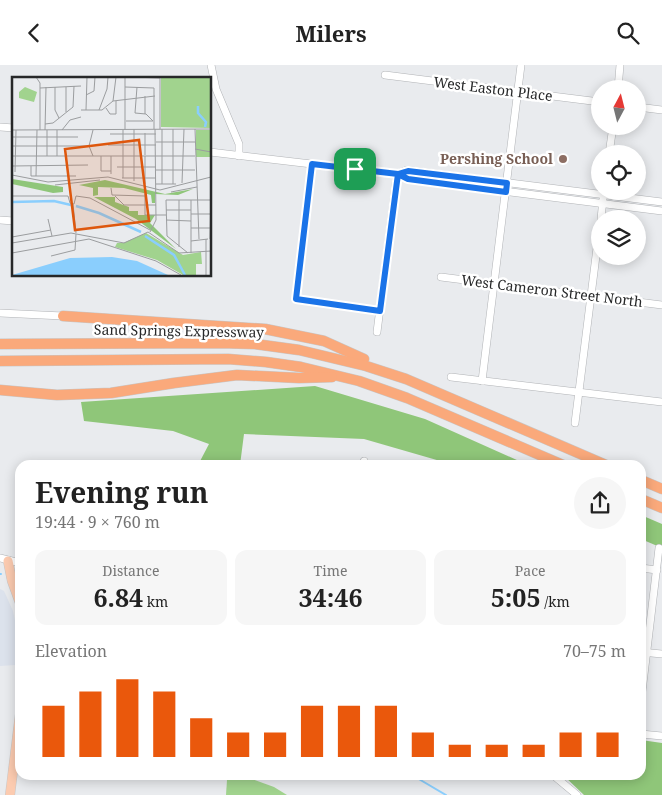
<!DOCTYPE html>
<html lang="en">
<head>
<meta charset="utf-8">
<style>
	:root { --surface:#fff; --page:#f6f6f6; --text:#222; --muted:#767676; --accent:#ea580c }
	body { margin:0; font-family:"Noto Serif",serif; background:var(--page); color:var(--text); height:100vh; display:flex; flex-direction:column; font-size:19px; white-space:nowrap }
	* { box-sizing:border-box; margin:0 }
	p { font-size:16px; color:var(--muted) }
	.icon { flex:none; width:28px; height:28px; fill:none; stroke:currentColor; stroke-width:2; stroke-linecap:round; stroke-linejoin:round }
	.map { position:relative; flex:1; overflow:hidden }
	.side { position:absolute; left:15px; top:395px; width:631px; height:320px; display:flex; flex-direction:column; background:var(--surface); border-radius:15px; box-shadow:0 2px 12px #0003 }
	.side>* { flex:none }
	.needle { width:32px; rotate:7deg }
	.controls { position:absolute; left:591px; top:15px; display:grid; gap:10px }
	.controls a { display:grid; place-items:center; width:55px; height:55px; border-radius:50%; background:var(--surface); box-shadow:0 2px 12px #0003; font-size:25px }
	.pin { position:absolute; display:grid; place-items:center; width:42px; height:42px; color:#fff; margin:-21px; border-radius:10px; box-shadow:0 2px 8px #0006 }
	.round { display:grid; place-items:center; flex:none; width:52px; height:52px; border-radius:26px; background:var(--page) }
	.summary { display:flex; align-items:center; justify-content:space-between; height:85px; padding:0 20px }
	h1 { font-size:28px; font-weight:700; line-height:38px }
	.stats { display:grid; grid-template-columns:repeat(3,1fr); gap:8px; height:85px; padding:5px 20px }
	.stats div { display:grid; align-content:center; border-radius:12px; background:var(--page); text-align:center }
	.stats b { font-size:25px; font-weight:700 }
	.stats small { font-size:14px; font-weight:400 }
	.stats p { font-size:14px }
	.chart { height:140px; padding:10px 20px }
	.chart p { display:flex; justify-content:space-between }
	.chart svg { width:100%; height:90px; margin-top:5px; stroke:var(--accent); stroke-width:6 }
	header { display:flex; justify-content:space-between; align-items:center; height:65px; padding:0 20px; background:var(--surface); font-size:22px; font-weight:700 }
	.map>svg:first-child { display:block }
</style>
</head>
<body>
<header><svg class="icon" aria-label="back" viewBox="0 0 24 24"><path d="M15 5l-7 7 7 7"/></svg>Milers<svg class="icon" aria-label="search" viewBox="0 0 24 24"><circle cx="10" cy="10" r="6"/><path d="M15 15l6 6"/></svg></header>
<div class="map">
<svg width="662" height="730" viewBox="0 0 662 730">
	<rect width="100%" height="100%" fill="#e9ebee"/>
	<path fill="#dce2ec" d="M0,524L4,526L13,546L17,565L15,600L0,601Z"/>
	<path fill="#a1d38e" d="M252,714L274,722L287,730H226L227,715Z"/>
	<g fill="#8fc679">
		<path d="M315,321L425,354L528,400H454L364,374L244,369L240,400H198L209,379L173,366L84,356L81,337Z"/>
		<path d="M641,450L662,459V483L641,474Z"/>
		<path d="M641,675L662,678V730H584L563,710H641Z"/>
	</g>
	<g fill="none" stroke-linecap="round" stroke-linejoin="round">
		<g stroke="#8acefd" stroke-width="2">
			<path d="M0,509H1"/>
			<path d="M412,710L446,730"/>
		</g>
		<g stroke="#b1b3b6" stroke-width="8">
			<g id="minor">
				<path d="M211,0L216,24L239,79V91"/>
				<path d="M385,10L600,37"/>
				<path d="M618,24L620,0"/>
				<path d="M638,42L662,45"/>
				<path d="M0,62L14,63"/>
				<path d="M210,87L397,109L408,114L662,146"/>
				<path d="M609,89L613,61"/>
				<path d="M312,99L296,234L380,246"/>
				<path d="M397,109L407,105L662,137"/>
				<path d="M601,154L603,134"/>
				<path d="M0,155L14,156"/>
				<path d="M441,212L662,240"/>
				<path d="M0,248L63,251"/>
				<path d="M377,267L397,109"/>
				<path d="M451,312L662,337"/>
				<path d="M482,316L521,0"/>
				<path d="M575,358L600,159"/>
				<path d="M363,400L364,396"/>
				<path d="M0,493L20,498"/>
				<path d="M641,503L657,505"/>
				<path d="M641,587L662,589"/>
				<path d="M641,635L659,483"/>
				<path d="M641,669L662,671"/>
				<path d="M553,710L577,730"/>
			</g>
		</g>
		<g stroke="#c7c7c7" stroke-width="10">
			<g id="major">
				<path d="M8,496L12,516L20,538"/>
				<path d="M10,730L20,649"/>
			</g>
		</g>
		<g stroke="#c7c7c7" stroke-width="11">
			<g id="highway">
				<path d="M63,251L265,264L324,276L364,294"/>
				<path d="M0,279L221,278L255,279L299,285L366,301L406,314L606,400"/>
				<path d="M0,296L228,294L266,297L301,302L359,316L407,333L563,400"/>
				<path d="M0,325L57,330L111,328L174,318L237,310L299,313L332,312"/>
				<path d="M641,415L662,424"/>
				<path d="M641,434L662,443"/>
			</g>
		</g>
		<use href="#minor" stroke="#fff" stroke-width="7"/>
		<use href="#major" stroke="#fccbb0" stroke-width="9"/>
		<use href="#highway" stroke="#faa97b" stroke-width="10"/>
	</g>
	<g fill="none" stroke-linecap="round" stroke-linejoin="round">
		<g stroke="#fff" stroke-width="10">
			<path id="route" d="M355,104L312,99L296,234L380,246L398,109L408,114L506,127L507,118L408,106L398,109L355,104"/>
		</g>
		<use href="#route" stroke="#1a73e8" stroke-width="6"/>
	</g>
	<circle fill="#8d6e63" stroke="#fff" stroke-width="2" cx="563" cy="94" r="5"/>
	<g text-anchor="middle" stroke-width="5" stroke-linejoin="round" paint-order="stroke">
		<g font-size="14" fill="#272829" stroke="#fff">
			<text transform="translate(493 24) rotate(7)" y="5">West Easton Place</text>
			<text transform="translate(552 226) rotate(7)" y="5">West Cameron Street North</text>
			<text transform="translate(179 266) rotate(1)" y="5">Sand Springs Expressway</text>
		</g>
		<g font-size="14" font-weight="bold" fill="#785e54" stroke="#fff" text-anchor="end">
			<text x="553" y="99">Pershing School</text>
		</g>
	</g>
	<g transform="translate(12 12)">
		<rect width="199" height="199" fill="#e9ebee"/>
		<path d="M149,0H199V51L149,50ZM13,10L25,15L22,25L7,21V15ZM184,53H199V80H184ZM134,156L171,178L189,175L190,187H184V198H171L145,183L103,170L105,166H111Z" fill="#a1d38e"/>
		<path d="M0,102L51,110V115L41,116L0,107ZM93,103L153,117L181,112L166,118L143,117V126H140L139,118L112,111L86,110V118L81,119V111L67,108ZM82,120H103V125L117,130V134H126V138H143L138,146L164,172L124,142Z" fill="#8fc679"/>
		<path d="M100,180L125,184L156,198H0L58,181Z" fill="#8acefd"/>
		<path fill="none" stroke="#8acefd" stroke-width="2.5" d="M186,29V36L194,45L193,50M0,125L42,124L59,128M64,129L87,136L129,155M133,159L162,178L173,198"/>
		<path fill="none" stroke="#9b9d9f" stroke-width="1" d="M24,0L28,6V53M120,0L148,1M43,10V33L47,41M54,10V35M113,10L142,11V52M28,11L69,9M74,18L82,14L83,0M101,24L104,0M94,31L98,37H104V24M69,33H90L101,24L143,19M74,33L75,0M87,33L95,12L96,0M133,37V19M114,44H141L134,37L123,36L125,10M33,47L41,46L61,30L62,9M148,52V0M183,52L187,162M0,53L199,52M33,53L34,10M35,53V79M45,53V79M50,53L58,43L69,40M113,53V0M98,57H144M0,60H66M144,65H183M96,68H144M0,69H77M183,72L199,75M133,78V56M0,79H183M81,79L77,69L81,53M89,79V94H99M133,79V107M0,89L76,88M19,89V99H64M105,90H144M144,93H183M3,95L4,53M99,97V79M0,98L36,105L96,100L148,113L199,100M24,99L25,53M110,101H144M111,101V53M122,104V52M170,106L172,52M144,107H164M150,107V52M161,107V52M43,108L88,103M99,111L100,118L133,119M159,115L185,110M133,117V138H154M0,119H56L58,126L62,127L64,119L78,121L138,153M103,119L112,128H144M167,123V170M179,123V176M61,127L64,156M154,133H179M179,137H198M36,142L40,159M154,143L179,144M179,151H198M138,155L144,143L143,52M0,160L39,153M194,162V198M198,162L199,110M179,164L196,162M0,166L59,156L112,166L136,155L167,176L199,174M0,176L77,162L144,184L169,198M176,176L155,159L154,123H199M39,179L63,173L64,157"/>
		<path fill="#de570d" fill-opacity="0.15" stroke="#de570d" stroke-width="2.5" d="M127,63L137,144L63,153L53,72Z"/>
		<rect width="199" height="199" fill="none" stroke="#272829" stroke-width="2.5"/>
	</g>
</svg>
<div class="controls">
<a><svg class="needle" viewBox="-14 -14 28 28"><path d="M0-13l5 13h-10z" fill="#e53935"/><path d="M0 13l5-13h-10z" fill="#767676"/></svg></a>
<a><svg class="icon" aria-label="locate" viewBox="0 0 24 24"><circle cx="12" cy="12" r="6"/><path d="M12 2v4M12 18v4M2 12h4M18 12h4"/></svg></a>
<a><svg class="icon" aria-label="layers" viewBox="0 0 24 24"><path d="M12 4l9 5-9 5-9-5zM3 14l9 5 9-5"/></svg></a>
</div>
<div class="pin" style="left:355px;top:104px;background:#1e9e55"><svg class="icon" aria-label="arrive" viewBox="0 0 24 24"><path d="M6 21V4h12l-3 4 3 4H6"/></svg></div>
<section class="side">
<div class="summary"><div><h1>Evening run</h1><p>19:44 · 9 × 760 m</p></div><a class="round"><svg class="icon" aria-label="share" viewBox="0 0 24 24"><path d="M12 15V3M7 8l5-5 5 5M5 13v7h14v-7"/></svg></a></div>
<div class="stats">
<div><p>Distance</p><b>6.84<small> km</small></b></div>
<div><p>Time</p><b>34:46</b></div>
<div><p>Pace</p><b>5:05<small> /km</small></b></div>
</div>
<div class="chart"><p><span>Elevation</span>70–75 m</p>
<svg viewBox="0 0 160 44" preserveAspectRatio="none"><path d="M5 44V19M15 44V12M25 44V6M35 44V12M45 44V25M55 44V32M65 44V32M75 44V19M85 44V19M95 44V19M105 44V32M115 44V38M125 44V38M135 44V38M145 44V32M155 44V32"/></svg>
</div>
</section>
</div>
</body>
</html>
